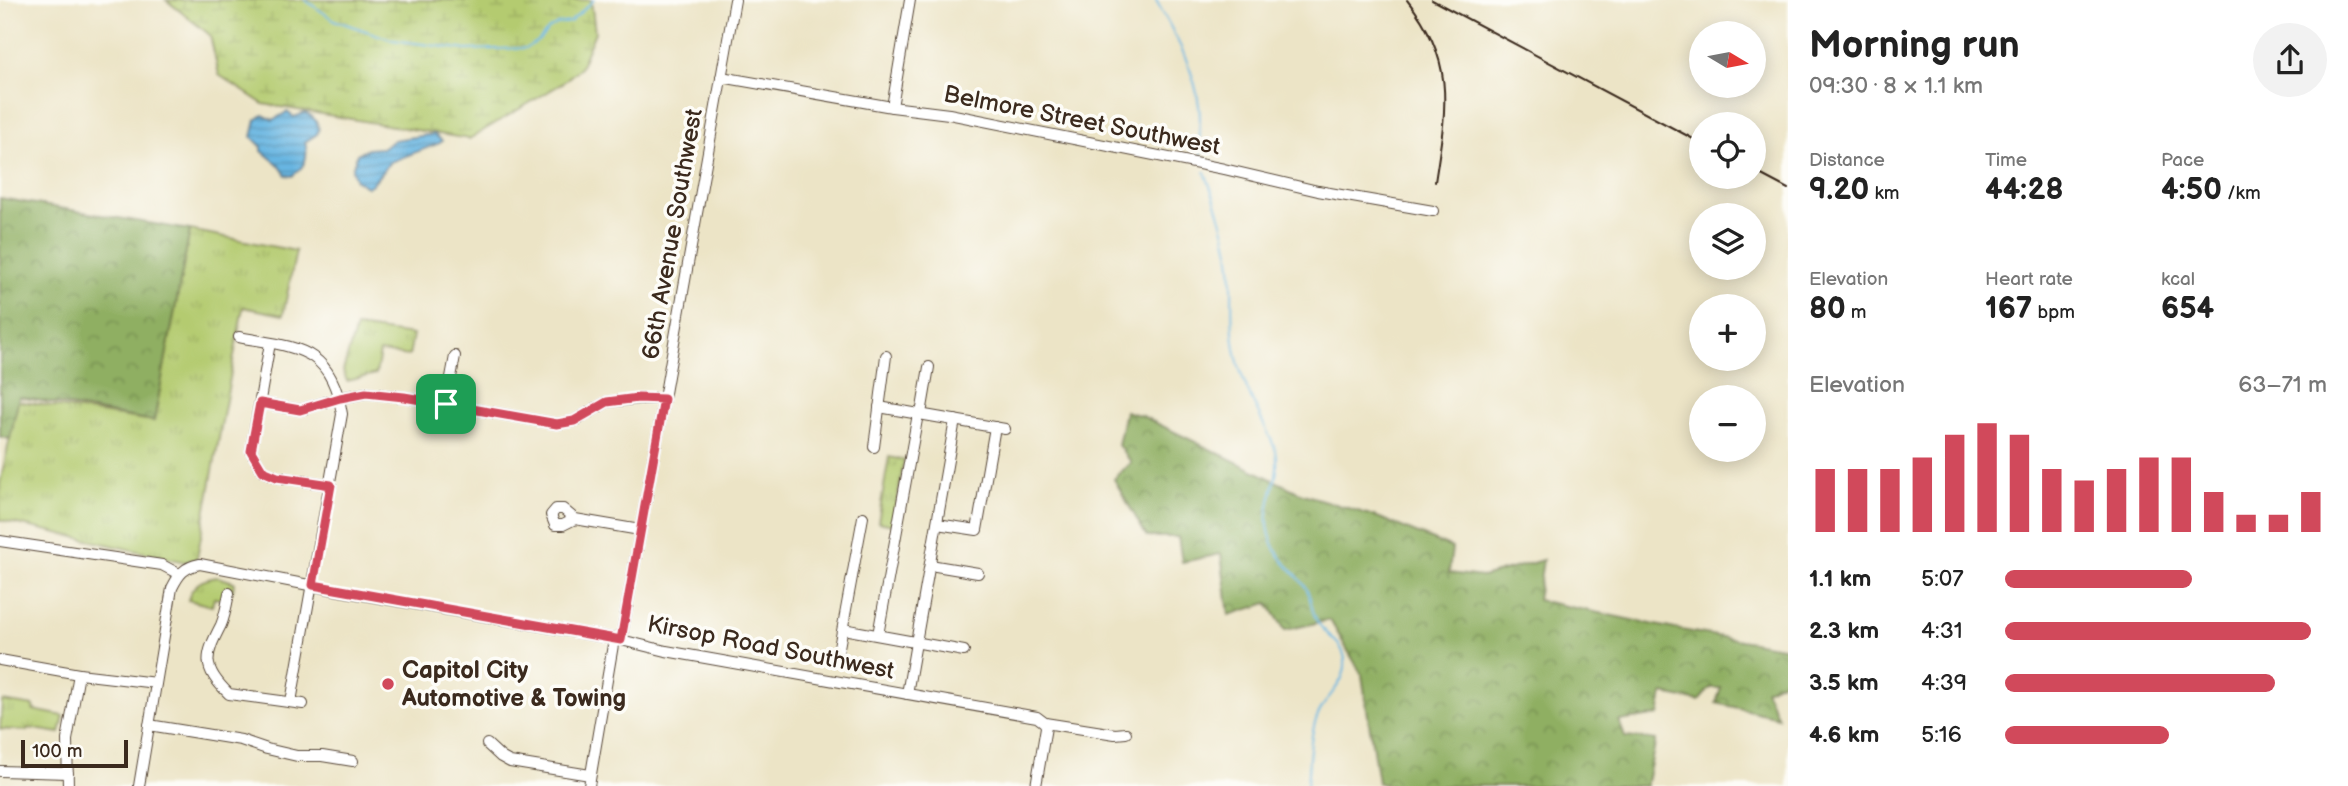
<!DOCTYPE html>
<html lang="en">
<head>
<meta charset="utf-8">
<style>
	:root { --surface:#fff; --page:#f2f2f2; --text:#222; --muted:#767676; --accent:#d1495b }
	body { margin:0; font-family:"Balsamiq Sans",sans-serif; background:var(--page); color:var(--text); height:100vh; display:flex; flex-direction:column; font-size:26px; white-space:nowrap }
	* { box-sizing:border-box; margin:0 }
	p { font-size:23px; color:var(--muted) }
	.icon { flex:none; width:38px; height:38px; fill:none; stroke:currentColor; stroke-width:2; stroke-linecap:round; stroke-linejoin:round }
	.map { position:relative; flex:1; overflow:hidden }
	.panel { display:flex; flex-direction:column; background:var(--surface); width:560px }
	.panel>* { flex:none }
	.needle { width:46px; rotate:100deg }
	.fabs { position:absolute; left:1689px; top:21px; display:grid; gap:14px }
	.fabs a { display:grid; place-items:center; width:77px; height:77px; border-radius:50%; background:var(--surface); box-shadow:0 4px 18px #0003; font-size:35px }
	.scale { position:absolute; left:21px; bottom:18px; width:107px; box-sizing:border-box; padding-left:7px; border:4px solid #3b2a1e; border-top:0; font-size:19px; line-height:24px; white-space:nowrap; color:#3b2a1e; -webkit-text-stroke:5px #fdfcf7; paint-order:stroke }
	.pin { position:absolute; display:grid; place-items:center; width:60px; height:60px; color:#fff; margin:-30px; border-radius:14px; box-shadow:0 4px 10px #0006 }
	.round { display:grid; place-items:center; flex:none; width:74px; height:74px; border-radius:37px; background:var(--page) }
	.headline { display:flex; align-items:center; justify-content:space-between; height:119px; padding:0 21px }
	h1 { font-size:38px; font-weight:700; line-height:52px }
	.metrics { display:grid; grid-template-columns:repeat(3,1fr); gap:10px; height:119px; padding:7px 21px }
	.metrics div { display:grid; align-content:center }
	.metrics b { font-size:30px; font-weight:700 }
	.metrics small { font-size:19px; font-weight:400 }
	.metrics p { font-size:19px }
	.chart { height:196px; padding:14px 21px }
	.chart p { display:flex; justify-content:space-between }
	.chart svg { width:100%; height:126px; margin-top:7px; stroke:var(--accent); stroke-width:6 }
	ul { padding:0 21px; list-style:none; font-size:23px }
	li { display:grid; grid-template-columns:112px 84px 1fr; align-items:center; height:52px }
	li i { height:18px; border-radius:9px; background:var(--accent) }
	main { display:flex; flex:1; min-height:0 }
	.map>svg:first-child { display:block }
</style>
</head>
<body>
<main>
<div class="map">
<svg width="1788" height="786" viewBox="0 0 1788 786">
	<defs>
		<pattern id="grass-tufts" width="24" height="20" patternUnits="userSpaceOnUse" patternTransform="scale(1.75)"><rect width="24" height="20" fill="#b4cb70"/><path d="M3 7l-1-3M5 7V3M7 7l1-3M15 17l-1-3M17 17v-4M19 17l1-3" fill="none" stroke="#9cae61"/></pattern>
		<pattern id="forest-crowns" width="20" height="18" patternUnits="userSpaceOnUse" patternTransform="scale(1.75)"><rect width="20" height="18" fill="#8faf62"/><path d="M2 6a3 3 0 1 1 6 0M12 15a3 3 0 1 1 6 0" fill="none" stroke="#768f50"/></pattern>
		<pattern id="wetland-marsh" width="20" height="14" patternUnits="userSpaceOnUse" patternTransform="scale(1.75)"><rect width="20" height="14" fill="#b4cb70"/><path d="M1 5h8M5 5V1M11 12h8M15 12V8" fill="none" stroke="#9cae61"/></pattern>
		<pattern id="water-rules" width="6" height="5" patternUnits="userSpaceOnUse" patternTransform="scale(1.75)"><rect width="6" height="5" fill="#68b6e2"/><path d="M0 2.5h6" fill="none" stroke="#5794b7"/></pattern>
	</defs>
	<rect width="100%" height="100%" fill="#fdfcf7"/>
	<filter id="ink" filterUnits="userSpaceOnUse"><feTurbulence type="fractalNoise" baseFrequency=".0143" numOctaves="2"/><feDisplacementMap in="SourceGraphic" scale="14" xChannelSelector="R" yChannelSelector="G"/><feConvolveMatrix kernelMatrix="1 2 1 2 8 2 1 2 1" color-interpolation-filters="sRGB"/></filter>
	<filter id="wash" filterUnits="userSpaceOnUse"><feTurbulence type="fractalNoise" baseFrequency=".00686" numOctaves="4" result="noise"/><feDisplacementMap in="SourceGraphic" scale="28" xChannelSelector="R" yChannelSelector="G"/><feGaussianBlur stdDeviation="1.57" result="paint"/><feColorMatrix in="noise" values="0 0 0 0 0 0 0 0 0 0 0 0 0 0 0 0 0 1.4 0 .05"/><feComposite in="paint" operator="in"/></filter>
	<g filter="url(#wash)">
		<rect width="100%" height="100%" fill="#ece4c6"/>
		<g fill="url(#grass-tufts)" stroke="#787a47" stroke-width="2">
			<path d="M190,230L296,251L283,315L243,307L197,558L185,562L0,520V483L18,401L154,421Z"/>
			<path d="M356,327L413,335L409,356L380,352L376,374L347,381L343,371Z"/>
			<path d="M889,457L904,460L893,525L878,522Z"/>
			<path d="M218,577L234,582L233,590L226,589L220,599L214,598L212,606L188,600C192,584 202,579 218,577Z"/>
			<path d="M2,701L34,706L33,710L64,716L60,733L28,728L27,731L0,729Z"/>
		</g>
		<g fill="url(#forest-crowns)" stroke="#656c40" stroke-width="2">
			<path d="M0,198L190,230L154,421L19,397L10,439L0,437Z"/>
			<path d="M1125,411L1142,416L1300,493L1380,518L1452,548L1449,573L1482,577L1543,560L1537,600L1675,629L1788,648V679L1765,690L1778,717L1716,703L1721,688H1710L1699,701L1663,694L1659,715L1619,721L1625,737L1656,740L1646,786H1392L1378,783L1362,675L1330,620L1285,630L1268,603L1229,615L1221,554L1182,562L1178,537H1147L1114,479L1131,462L1118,445Z"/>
		</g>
		<path fill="url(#wetland-marsh)" stroke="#787a47" stroke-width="2" d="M166,0H591L595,32L580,68L561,84L469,139L263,104L219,75L210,35Z"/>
		<g fill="url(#water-rules)" stroke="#527080" stroke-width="2">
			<path d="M287,112L294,117L305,113C313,116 317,120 319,128L317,134L305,142C309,157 305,167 292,176L286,175L279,165L262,151V147L252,137L256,120L263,115L273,120Z"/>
			<path d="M434,134L442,141L440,143L390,162L372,184L367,187L356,180L352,170L357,154L368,149L382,148L394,140Z"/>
		</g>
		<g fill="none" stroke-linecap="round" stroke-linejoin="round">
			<g stroke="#68b6e2" stroke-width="2">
				<path d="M305,0L334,20L393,40L467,50L526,48L538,41L549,29L557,24L570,22L594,0"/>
				<path d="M1156,0C1174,33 1195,69 1199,106C1202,125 1197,142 1202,160"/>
				<path d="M1205,172C1216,202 1227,233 1231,265C1234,298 1229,330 1238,362C1246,394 1264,421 1276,451C1283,489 1254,508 1276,550C1283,564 1298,574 1306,588C1312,599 1311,612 1318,623C1328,637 1344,643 1345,661C1347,684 1325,696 1317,717C1309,738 1309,764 1307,786"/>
			</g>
		</g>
	</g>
	<g filter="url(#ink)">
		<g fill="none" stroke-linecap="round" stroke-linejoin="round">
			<g stroke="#564637" stroke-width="12">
				<g id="minor">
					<path d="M721,77L892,107L949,114L1224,169L1318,191L1433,211"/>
					<path d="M892,107L910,0"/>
					<path d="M239,337C297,348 331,346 342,414L291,702"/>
					<path d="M270,343L251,451L263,471L277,477L331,485"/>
					<path d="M260,403L300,410L339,398L366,393L404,397L557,424L574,421L607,402L638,399H664"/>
					<path d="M446,404L455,356"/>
					<path d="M879,407L1005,429"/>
					<path d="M921,414L929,367"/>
					<path d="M874,447L886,356"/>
					<path d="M556,509H563L575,519L563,525H555L551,515Z"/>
					<path d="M575,519L640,530"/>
					<path d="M937,524L977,530L995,427"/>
					<path d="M0,541L162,565L179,574"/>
					<path d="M930,565L978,573"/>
					<path d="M229,593C227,604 225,616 221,625C205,656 201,667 229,694L303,704"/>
					<path d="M843,629L964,651"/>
					<path d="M878,635L918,414"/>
					<path d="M621,640L735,0"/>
					<path d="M838,653L863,517"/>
					<path d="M0,660L79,674L156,683"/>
					<path d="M907,694L955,420"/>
					<path d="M1045,723L1115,734L1126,733"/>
					<path d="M149,725L241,740L267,749L297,756H322L353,761"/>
					<path d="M487,744L501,757L510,762L590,775"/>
					<path d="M0,771L68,773"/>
					<path d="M68,786L67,740L79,674"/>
					<path d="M139,786L172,588C179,574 184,567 200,564L340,591L621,640L666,651L1037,717L1045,723L1046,727L1036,786"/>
					<path d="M589,786L614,639"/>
				</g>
			</g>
			<use href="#minor" stroke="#fff" stroke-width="10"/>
			<g stroke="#3b2a1e" stroke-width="2">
				<path d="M1407,0C1457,62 1446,110 1435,182"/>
				<path d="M1432,0L1701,143"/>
				<path d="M1754,171L1788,189"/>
			</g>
		</g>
	</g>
	<g fill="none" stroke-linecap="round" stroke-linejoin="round" filter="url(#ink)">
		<g stroke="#fff" stroke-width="14">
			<path id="route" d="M366,393L404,397L557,424L574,421L607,402L638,398L664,399L621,640L313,585L331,485L277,477L263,471L251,451L260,403L300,410L340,398Z"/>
		</g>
		<use href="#route" stroke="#d1495b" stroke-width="9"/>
	</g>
	<circle fill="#d1495b" stroke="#fdfcf7" stroke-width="2.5" cx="388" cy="684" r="7"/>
	<g text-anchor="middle" stroke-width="7" stroke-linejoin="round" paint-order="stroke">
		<g font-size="24" fill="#3b2a1e" stroke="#fdfcf7">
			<text transform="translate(1082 120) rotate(11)" y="8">Belmore Street Southwest</text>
			<text transform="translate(672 234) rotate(-80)" y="8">66th Avenue Southwest</text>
			<text transform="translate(771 647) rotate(11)" y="8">Kirsop Road Southwest</text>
		</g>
		<g font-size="24" font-weight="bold" fill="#3b2a1e" stroke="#fdfcf7" text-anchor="start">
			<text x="402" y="678">Capitol City<tspan x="402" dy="28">Automotive &amp; Towing</tspan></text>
		</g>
	</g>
</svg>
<div class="fabs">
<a><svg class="needle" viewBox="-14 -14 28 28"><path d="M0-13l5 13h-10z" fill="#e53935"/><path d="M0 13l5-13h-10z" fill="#767676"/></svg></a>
<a><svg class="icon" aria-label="locate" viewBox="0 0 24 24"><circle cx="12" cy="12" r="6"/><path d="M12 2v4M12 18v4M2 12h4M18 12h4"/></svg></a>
<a><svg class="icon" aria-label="layers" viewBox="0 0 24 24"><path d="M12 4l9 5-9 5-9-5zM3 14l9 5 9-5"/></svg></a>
<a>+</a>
<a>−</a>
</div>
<div class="scale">100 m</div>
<div class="pin" style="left:446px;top:404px;background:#1e9e55"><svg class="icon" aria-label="arrive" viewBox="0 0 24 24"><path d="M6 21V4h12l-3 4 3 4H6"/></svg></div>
</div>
<section class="panel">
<div class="headline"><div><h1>Morning run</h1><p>09:30 · 8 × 1.1 km</p></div><a class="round"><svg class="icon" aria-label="share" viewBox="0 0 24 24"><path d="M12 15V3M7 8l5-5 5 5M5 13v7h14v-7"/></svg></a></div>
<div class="metrics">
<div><p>Distance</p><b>9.20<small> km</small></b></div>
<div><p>Time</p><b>44:28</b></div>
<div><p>Pace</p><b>4:50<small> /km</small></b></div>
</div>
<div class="metrics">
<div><p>Elevation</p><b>80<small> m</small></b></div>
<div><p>Heart rate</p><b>167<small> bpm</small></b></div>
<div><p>kcal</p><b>654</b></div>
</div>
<div class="chart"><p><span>Elevation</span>63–71 m</p>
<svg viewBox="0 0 160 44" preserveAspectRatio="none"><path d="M5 44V22M15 44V22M25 44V22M35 44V18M45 44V10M55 44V6M65 44V10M75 44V22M85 44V26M95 44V22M105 44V18M115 44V18M125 44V30M135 44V38M145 44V38M155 44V30"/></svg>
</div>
<ul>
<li><b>1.1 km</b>5:07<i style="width:58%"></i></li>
<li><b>2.3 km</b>4:31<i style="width:95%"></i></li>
<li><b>3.5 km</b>4:39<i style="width:84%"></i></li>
<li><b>4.6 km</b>5:16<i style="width:51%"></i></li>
</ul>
</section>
</main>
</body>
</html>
